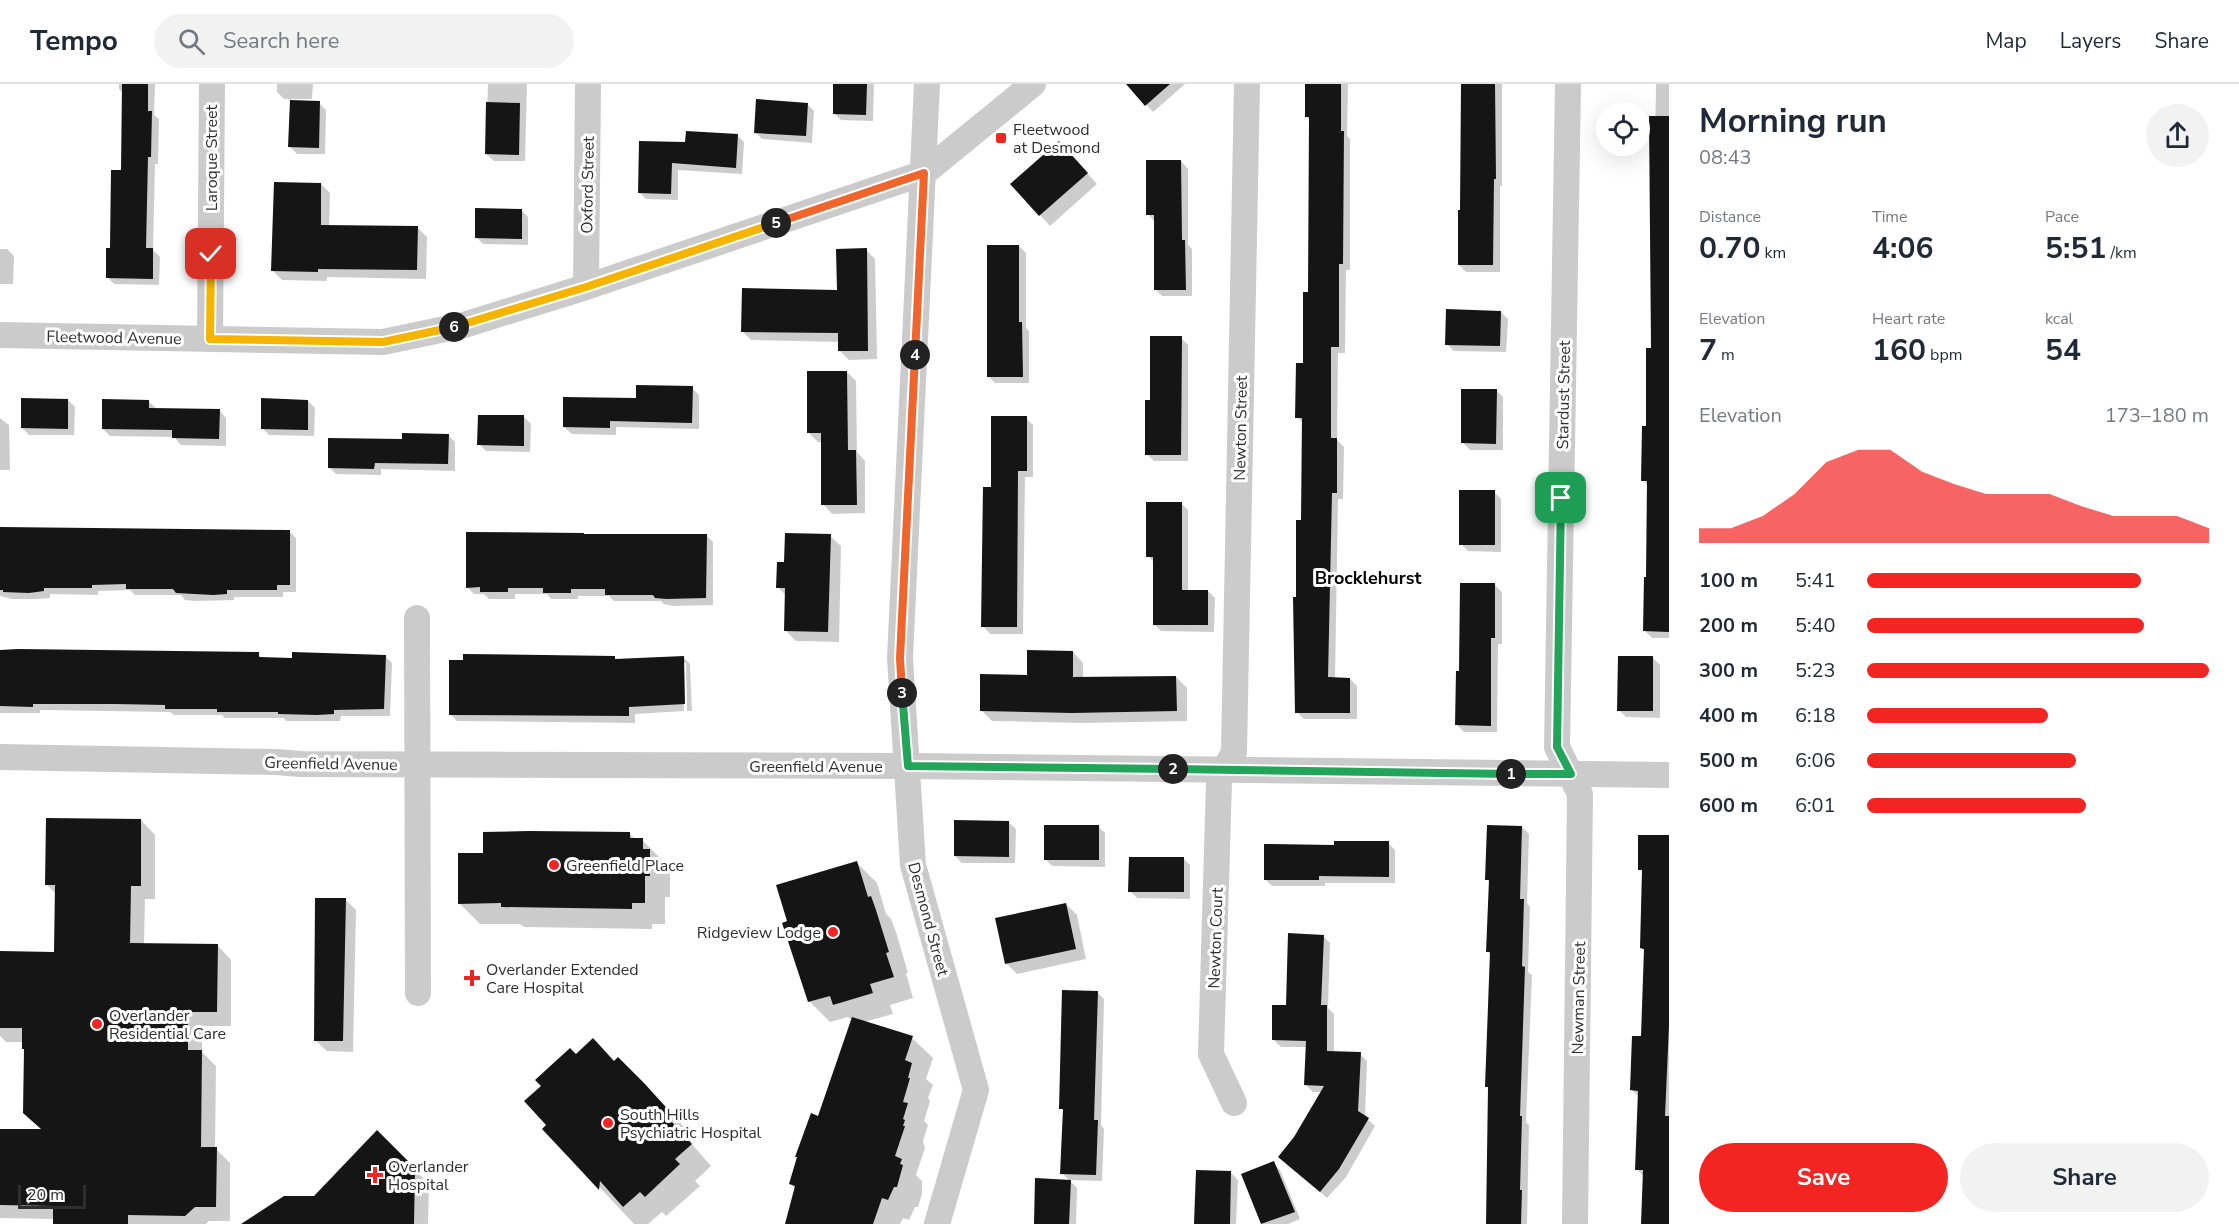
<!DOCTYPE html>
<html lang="en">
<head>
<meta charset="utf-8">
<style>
	:root { --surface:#fff; --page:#f2f2f3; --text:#1f2937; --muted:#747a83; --line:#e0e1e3; --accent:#f32522 }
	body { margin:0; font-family:"Nunito Sans",sans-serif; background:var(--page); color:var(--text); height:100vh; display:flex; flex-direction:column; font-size:22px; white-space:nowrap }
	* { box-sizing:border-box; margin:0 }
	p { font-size:20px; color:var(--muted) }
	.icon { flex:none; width:33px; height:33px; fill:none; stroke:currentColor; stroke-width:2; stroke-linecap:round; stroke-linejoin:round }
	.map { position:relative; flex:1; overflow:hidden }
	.drawer { display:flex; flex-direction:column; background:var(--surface); width:570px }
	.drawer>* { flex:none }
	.buttons { position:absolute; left:1596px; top:18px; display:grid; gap:12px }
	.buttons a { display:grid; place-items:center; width:54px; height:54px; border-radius:50%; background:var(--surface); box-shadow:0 6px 24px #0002; font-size:30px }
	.scale { position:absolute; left:18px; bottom:15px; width:68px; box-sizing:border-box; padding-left:6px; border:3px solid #2e2e2e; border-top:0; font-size:16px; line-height:21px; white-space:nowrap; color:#2e2e2e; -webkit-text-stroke:4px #fff; paint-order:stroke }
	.pin { position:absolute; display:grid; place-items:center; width:51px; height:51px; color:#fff; margin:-26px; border-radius:12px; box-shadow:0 3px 9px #0006 }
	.km { position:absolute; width:30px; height:30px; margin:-15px; border-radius:50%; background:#222; color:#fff; font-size:16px; line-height:30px; text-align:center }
	.round { display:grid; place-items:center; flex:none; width:63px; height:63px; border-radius:32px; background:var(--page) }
	.head { display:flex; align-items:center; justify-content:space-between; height:102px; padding:0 30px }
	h1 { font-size:33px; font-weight:700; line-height:45px }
	.metrics { display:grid; grid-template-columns:repeat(3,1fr); gap:9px; height:102px; padding:6px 30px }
	.metrics div { display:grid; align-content:center }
	.metrics b { font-size:30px; font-weight:700 }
	.metrics small { font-size:16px; font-weight:400 }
	.metrics p { font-size:16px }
	.chart { height:168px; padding:12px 30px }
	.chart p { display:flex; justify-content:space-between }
	.chart svg { width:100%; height:108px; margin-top:6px; fill:var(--accent); opacity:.7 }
	.cta { display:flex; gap:12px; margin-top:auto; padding:12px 30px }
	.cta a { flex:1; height:69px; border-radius:36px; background:var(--accent); color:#fff; font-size:24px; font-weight:700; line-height:69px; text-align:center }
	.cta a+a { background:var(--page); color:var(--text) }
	ul { padding:0 30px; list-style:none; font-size:20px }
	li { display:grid; grid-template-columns:96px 72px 1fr; align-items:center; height:45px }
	li i { height:15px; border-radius:8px; background:var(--accent) }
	header { display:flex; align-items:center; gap:36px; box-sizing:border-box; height:84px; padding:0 30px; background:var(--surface); border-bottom:2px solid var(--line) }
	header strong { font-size:28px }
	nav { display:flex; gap:33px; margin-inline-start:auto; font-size:21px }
	.search { width:420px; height:54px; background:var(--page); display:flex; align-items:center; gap:15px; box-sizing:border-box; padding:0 21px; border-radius:33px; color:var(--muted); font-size:22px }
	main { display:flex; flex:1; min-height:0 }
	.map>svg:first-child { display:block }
</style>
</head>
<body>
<header>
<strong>Tempo</strong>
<div class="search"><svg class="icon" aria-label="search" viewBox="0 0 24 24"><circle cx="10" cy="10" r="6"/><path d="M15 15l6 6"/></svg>Search here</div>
<nav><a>Map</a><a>Layers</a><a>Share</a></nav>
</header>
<main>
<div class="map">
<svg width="1669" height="1140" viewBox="0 0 1669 1140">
	<rect width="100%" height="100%" fill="#fff"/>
	<g fill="#0003">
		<path d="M119,0H155L154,31L159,35L158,80H155L153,166L160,173L159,201L114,200L107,193L122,88L124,10L119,5Z"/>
		<path d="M277,0H313L312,15H284L277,8Z"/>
		<path d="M488,0H527L525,77H494L486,70Z"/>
		<path d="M835,0H874L873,37L841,36L834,29Z"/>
		<path d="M1128,0H1185L1153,28Z"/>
		<path d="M1307,0H1348L1347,52L1350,55V186H1346L1345,269H1338L1337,356L1344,363L1343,415H1338L1335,595H1350L1357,602V635H1304L1297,628V514L1303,437V339L1297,333L1305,281L1309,209L1310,36L1307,33Z"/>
		<path d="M1461,0H1502V102H1500V188H1466L1459,181L1462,128Z"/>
		<path d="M1656,0H1669V554H1652L1645,547L1648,494V402L1643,396L1652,265Z"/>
		<path d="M319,19L326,26L325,70H297L290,63Z"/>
		<path d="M807,20L814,27L812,59L762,55L755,48Z"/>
		<path d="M737,51L744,58L742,90L678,86V116L646,115L639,108L686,59Z"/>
		<path d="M1070,70L1097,100L1050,142L1040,131Z"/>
		<path d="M1181,77L1188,85V161L1192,165V212H1162L1155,205V138L1148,130Z"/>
		<path d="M321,100L330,109L329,142L418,144L427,153L426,195L327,193V197L282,196L273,187Z"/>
		<path d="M521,126L528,133V161L483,160L476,153Z"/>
		<path d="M1019,162L1026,169V244L1029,247V299H995L988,292Z"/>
		<path d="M0,165H7L14,172L13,200H0Z"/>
		<path d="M866,166L875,175L877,275L849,276L840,267L839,258L751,256L742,247L838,207Z"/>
		<path d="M1501,228L1508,235L1506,268L1454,267L1447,260Z"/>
		<path d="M1181,254L1188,261V377H1154L1147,370L1151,318Z"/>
		<path d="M847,288L856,297L857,368L865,377V429L832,430L823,420V358H818L809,349Z"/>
		<path d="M692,304L699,311V345L616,343V351L572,350L564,343L638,316Z"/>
		<path d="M1496,306L1503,313V366H1470L1463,359Z"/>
		<path d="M68,316L75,323L74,351H29L22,344Z"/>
		<path d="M148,317L156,324L219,326L226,334V362L181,361L174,353L110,352L103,345Z"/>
		<path d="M308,317L315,324L314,352L269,351L262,344Z"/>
		<path d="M524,333L531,340L530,368L486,367L479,360Z"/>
		<path d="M0,334L9,341L10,386H0Z"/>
		<path d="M1026,334L1033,341V393H1025L1023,550H990L983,542L993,404Z"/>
		<path d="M448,351L455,358V387L381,385V391L336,390L329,383L403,356Z"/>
		<path d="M1494,408L1501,415V468L1468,467L1461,460Z"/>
		<path d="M1181,419L1188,426V507H1208L1215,514L1214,548L1161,547L1154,540L1155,479L1148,472Z"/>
		<path d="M0,444L289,447L296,454V508H283V513H234V516L195,517L185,516L181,511H135L130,506L98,507V511L50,510V514L37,515H12L0,512Z"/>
		<path d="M706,451L713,458V521L674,522L664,520L661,517H614L609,512H578V515H551L547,510H515V515H489L484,510H474L467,503Z"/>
		<path d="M830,452L841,462L839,558L796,557L785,546L786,512L778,503L785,479Z"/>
		<path d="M1495,501L1502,508V560H1498L1497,648H1464L1457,641L1461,588Z"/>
		<path d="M0,567L258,570L262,574L294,575L385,572L392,579L390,632H341L340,637H286L284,634H225L222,631H174L170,628L40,626V629H0Z"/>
		<path d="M1073,568L1083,579V594L1176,593L1187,604V637L1084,639L992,637L981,626L1029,592Z"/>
		<path d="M683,573L690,580L692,627H687L686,579H683L684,627L635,630V639L457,637L450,630L465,577L614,574L617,576Z"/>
		<path d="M1653,574L1660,581V634L1626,633L1619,626Z"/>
		<path d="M141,736L155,751V815H145L144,861H217L231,876V942H202V968L216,982L215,1064L230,1079V1137H209L206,1140H55V1135L0,1134V1046L44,1047L23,958H6L0,952V869H56V810L47,801Z"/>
		<path d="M1008,738L1016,745L1015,779H962L955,772Z"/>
		<path d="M1098,742L1105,749V783L1052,782L1045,775Z"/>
		<path d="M1522,743L1529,750L1527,819L1530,823L1528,888L1532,891L1526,1038L1529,1041L1527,1140H1487L1489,1005L1487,1002L1491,871L1488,868L1490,799L1487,795Z"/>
		<path d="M630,750L636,756H642L663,777V781L670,787V813H665V840H652V845L524,843L520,840H480L459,819L484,770Z"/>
		<path d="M1669,752V1140H1643L1644,1093L1637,1085L1639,1013L1632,1006L1643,954L1646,868L1641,864L1644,790L1640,785Z"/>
		<path d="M1388,759L1395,766V799H1325V802H1272L1265,795L1335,762Z"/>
		<path d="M1183,774L1190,781V815L1137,814L1130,807Z"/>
		<path d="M856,778L877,799L886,830L891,835L896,848L908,889H906L913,914L890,921L893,930L864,938L912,954L933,974L926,995L933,1001L928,1014L930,1017L924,1037L928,1041L923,1057L925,1064L916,1091L922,1097V1110L918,1123H915L909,1136L903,1134L900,1140H785L796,1105L790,1099L819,1034L852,937L848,933L830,938L809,917L788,838Z"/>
		<path d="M345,815L356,826L353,968L327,967L316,957Z"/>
		<path d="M1066,820L1077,831L1086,875L1017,890L1006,879Z"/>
		<path d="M1323,852L1330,859L1328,924L1334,930V969L1360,970L1367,977L1365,1033L1375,1042L1346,1093L1327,1114L1286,1080L1296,1054L1322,1008H1313L1306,1001L1307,963H1281L1274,956L1287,923Z"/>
		<path d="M1097,908L1104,915L1101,1041L1104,1045L1102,1097L1069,1096L1077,1104L1076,1140H1035L1070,1097L1062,1089L1064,1027L1061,1024Z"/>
		<path d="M576,971L615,978L665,1022L694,1054L690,1058L711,1082L695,1097L700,1102L666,1132L662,1128L648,1140H634L545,1045Z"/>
		<path d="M377,1048L429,1100L428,1140H244L314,1114Z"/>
		<path d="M1273,1079L1280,1086L1300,1135L1288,1140H1263L1243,1091Z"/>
		<path d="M1231,1089L1238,1096L1236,1140H1195Z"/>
	</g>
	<g fill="#151515">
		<path d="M122,0H148V27H152L151,73H148L146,164H153V195L106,194V164H110L111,86H121Z"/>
		<path d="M833,0H867L866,31L833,30Z"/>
		<path d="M1126,0H1170L1145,22Z"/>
		<path d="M1305,0H1341V47H1344L1343,180H1339V263H1331V354H1337V409H1332L1328,593L1350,594V629H1295L1293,513H1296V436H1301L1302,334H1295L1296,279H1303V208H1308L1309,33H1305Z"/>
		<path d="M1461,0H1495L1496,95H1494L1493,181H1458V126H1460Z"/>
		<path d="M756,15L808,19L806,52L754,49Z"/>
		<path d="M290,16L320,17L319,64L288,63Z"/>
		<path d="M486,18L520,19L519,71L485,70Z"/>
		<path d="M1649,32H1669V548L1643,547L1644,493H1646L1647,397H1641L1642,342H1646V264H1651Z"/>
		<path d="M686,47L738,50L736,84L672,79L671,110L638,109L639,57L685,58Z"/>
		<path d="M1059,57L1088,89L1039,132L1010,100Z"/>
		<path d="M1146,76H1181L1182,156H1185L1186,206H1154V131H1146Z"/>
		<path d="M274,98L321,99V141L418,142L417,186L318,185V188L271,187Z"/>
		<path d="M475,124L522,125V155L475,154Z"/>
		<path d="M987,161H1019V238H1022L1023,293H987Z"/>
		<path d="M867,164L868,267H838V249L741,248L742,204L837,206L836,165Z"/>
		<path d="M1446,225L1501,227L1500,262L1445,261Z"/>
		<path d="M1150,252H1182L1181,371H1145V316H1150Z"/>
		<path d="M807,287H847L848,366H856L857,421H821V349H807Z"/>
		<path d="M636,301L693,302L692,339L610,337V344L563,343V313L636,314Z"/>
		<path d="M1461,305H1497L1496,360L1461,359Z"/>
		<path d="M21,314L68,315V345L21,344Z"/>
		<path d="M261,314L308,316V346L261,345Z"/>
		<path d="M102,315L149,316V324L220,325L219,355L172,354V346L102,345Z"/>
		<path d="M478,331H524V362L477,361Z"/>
		<path d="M991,332H1027V387H1018L1017,543H981L983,403H991Z"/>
		<path d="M402,349L449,350L448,380L375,379L374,385L328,384V354L402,355Z"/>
		<rect x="1459" y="406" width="36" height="55"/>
		<path d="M1146,418H1182V506H1208V541H1153V473H1146Z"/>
		<path d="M0,443L290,446V501H277V506H227V510L213,511L176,509L173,505H126V500L92,501V504H44V507L29,509L3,508V506H0Z"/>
		<path d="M466,448L584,449V450H707L706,514L666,515L655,514L653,511H605V505H571V509H543V504H508V508H480V503L466,504Z"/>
		<path d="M785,449L831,450L828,548L784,547L785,504H776L777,478H784Z"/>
		<path d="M1460,499H1495V554H1491V642L1455,641L1456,587H1459Z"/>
		<path d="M18,565L259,568V573L292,574V568L386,571L384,625L334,626V630L317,631L278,630V628H217V625H165V621L116,620H33V623L0,622V566Z"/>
		<path d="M1027,566L1073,567V593L1176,592L1177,627L1072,629L980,627V590L1027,591Z"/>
		<path d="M463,570L615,572V575L684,572L685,620L629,623V632L449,631V576H463Z"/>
		<path d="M1618,572H1653V627H1617Z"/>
		<path d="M46,734L141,735V802H131L130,859L218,860L217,928H188V966H202L201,1063H217L216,1123H195L185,1132L128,1131V1140H53V1122L0,1121V1045H41L23,1029L24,965H22V944H0V867L54,868L55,801H45Z"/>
		<path d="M954,736L1009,737V773L954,772Z"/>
		<rect x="1044" y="741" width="55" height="35"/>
		<path d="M1487,741L1522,742L1520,815H1524L1522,882L1525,883L1520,1032H1522L1520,1106H1522L1521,1140H1486L1488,1003H1485L1490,868H1486L1489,796H1485Z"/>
		<path d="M529,747L630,748V754H643V765H650V792H645V819H632V825L501,823V819L458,820V769H483V748Z"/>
		<path d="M1638,751H1669V942L1665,1032H1669V1140H1641L1643,1086H1635L1638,1007L1630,1006L1632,952H1641L1644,865L1640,864L1642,786H1638Z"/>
		<path d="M1334,757H1389V793L1319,792V796H1264V760L1334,761Z"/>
		<path d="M1129,773H1184V808H1128Z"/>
		<path d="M857,777L868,813L871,812L876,826L889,868L886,869L894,893L870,900L873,909L833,921L830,912L808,918L782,839L787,837L776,801Z"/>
		<path d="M315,814H346L343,957H314Z"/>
		<path d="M1066,819L1076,865L1005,880L995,834Z"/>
		<path d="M1288,849L1324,851L1321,921H1327V967L1361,968L1358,1027L1369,1034L1339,1085L1320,1108L1278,1073L1294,1053L1324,1002L1304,1001L1306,957L1272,956V921H1286Z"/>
		<path d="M1062,906L1098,907L1094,1036H1098L1096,1091L1060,1090L1063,1025H1059Z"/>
		<path d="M852,933L913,952L905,976L912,979L908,994H910L903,1018L908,1019L903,1035L905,1036L903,1042H905L895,1072L902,1075L900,1080L903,1081L897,1103H894L888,1116L882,1114L873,1140H785L795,1102L789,1100L797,1073H795L811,1029L818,1032Z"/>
		<path d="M593,954L614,977L618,973L644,999L674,1032L670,1036L692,1060L675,1075L680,1080L645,1113L640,1108L623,1123L600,1097L599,1106L573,1078L542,1045L546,1041L524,1017L541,1002L535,996L570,964L576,970Z"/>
		<path d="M377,1046L415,1084L414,1140H241L284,1112H314Z"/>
		<path d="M1274,1077L1295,1128L1261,1140L1241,1090Z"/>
		<path d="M1196,1086L1231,1087L1230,1140H1194Z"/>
		<path d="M1035,1094L1071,1096L1069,1140H1034Z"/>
	</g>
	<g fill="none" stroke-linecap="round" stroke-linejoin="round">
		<g stroke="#cbcbcb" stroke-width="26">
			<path d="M927,0L900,574L913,781L976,1006L937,1140"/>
			<path d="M1568,0L1557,663L1580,710L1575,1140"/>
			<path d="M586,203L588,0"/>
			<path d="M0,251L383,258L464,241L586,203L924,89L1033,0"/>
			<path d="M210,255L212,0"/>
			<path d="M417,534L418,909"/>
			<path d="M0,673L276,678L301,680L907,682L1669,691"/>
			<path d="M1234,1019L1211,970L1219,697L1234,668L1247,0"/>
		</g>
	</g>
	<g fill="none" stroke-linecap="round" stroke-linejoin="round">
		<g stroke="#fff" stroke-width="12">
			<path id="split-1" d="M1511,690H1571L1557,663L1561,414"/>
		</g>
		<g stroke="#fff" stroke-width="12">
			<path id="split-2" d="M1173,685L1511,690"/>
		</g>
		<g stroke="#fff" stroke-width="12">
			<path id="split-3" d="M902,609L908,682L1173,685"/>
		</g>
		<g stroke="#fff" stroke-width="12">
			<path id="split-4" d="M902,609L900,574L915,271"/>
		</g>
		<g stroke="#fff" stroke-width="12">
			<path id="split-5" d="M776,139L924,89L915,271"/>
		</g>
		<g stroke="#fff" stroke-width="12">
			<path id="split-6" d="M454,243L586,203L776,139"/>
		</g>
		<g stroke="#fff" stroke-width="12">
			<path id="split-7" d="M211,170L210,255L383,258L454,243"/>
		</g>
		<use href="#split-1" stroke="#22a559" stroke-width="8"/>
		<use href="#split-2" stroke="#22a559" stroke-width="8"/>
		<use href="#split-3" stroke="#22a559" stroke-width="8"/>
		<use href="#split-4" stroke="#f0652b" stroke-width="8"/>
		<use href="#split-5" stroke="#f0652b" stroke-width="8"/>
		<use href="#split-6" stroke="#f5b400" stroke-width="8"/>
		<use href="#split-7" stroke="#f5b400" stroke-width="8"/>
	</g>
	<g fill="#f32522" stroke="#fff" stroke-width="2">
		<rect x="995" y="48" width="12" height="12" rx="3"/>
		<circle cx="554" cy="781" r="6"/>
		<circle cx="833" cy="848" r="6"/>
		<path d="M469 885h6v6h6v6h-6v6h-6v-6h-6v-6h6z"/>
		<circle cx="97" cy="940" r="6"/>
		<circle cx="608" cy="1039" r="6"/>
		<path d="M372 1082h6v6h6v6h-6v6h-6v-6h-6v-6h6z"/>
	</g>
	<g text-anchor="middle" stroke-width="6" stroke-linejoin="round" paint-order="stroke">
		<g font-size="16" fill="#2e2e2e" stroke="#fff" text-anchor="start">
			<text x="1013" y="51">Fleetwood<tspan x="1013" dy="18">at Desmond</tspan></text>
			<text x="566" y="787">Greenfield Place</text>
			<text x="821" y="854" text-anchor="end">Ridgeview Lodge</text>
			<text x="486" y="891">Overlander Extended<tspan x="486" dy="18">Care Hospital</tspan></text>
			<text x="109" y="937">Overlander<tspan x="109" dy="18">Residential Care</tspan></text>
			<text x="620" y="1036">South Hills<tspan x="620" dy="18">Psychiatric Hospital</tspan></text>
			<text x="388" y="1088">Overlander<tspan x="388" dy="18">Hospital</tspan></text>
		</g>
		<g font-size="16" fill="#2e2e2e" stroke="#fff">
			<text transform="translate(211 74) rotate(-90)" y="6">Laroque Street</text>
			<text transform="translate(587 101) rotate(-89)" y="6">Oxford Street</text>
			<text transform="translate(114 253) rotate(1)" y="6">Fleetwood Avenue</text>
			<text transform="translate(1563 311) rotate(-89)" y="6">Stardust Street</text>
			<text transform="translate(1240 344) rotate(-89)" y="6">Newton Street</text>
			<text transform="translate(331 679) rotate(1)" y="6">Greenfield Avenue</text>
			<text x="816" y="688">Greenfield Avenue</text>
			<text transform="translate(929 835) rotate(75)" y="6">Desmond Street</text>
			<text transform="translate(1215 854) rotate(-88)" y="6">Newton Court</text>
			<text transform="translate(1578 914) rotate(-89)" y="6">Newman Street</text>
		</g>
		<g font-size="18" font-weight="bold" fill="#000" stroke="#fff">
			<text x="1368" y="500">Brocklehurst</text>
		</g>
	</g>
</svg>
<div class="buttons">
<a><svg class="icon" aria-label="locate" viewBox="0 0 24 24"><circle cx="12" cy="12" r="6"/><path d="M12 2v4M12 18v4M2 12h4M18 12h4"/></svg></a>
</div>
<div class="scale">20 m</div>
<div class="pin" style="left:1561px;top:414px;background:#1e9e55"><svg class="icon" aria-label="arrive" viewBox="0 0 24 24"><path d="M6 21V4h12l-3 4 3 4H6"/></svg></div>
<div class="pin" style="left:211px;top:170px;background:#d93025"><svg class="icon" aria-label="check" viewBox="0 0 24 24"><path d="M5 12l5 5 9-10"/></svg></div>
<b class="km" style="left:1511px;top:690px">1</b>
<b class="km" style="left:1173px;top:685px">2</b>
<b class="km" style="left:902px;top:609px">3</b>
<b class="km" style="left:915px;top:271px">4</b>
<b class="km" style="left:776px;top:139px">5</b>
<b class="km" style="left:454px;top:243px">6</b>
</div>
<section class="drawer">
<div class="head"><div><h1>Morning run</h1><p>08:43</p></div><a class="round"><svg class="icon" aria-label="share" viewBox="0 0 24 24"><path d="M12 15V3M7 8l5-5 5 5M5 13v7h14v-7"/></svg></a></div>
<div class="metrics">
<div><p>Distance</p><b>0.70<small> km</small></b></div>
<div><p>Time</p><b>4:06</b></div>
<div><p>Pace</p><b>5:51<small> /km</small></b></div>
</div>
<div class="metrics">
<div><p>Elevation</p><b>7<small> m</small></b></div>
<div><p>Heart rate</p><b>160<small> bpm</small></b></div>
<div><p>kcal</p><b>54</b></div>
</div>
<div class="chart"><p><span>Elevation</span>173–180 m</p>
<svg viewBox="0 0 160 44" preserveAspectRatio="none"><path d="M0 44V38L10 38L20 33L30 24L40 11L50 6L60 6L70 15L80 20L90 24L100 24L110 24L120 29L130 33L140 33L150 33L160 38V44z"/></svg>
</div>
<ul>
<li><b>100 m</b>5:41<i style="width:80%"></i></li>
<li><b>200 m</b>5:40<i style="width:81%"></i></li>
<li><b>300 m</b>5:23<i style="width:100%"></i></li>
<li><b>400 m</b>6:18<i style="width:53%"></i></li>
<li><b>500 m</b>6:06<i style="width:61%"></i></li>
<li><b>600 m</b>6:01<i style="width:64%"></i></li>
</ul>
<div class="cta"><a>Save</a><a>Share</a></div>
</section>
</main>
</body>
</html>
